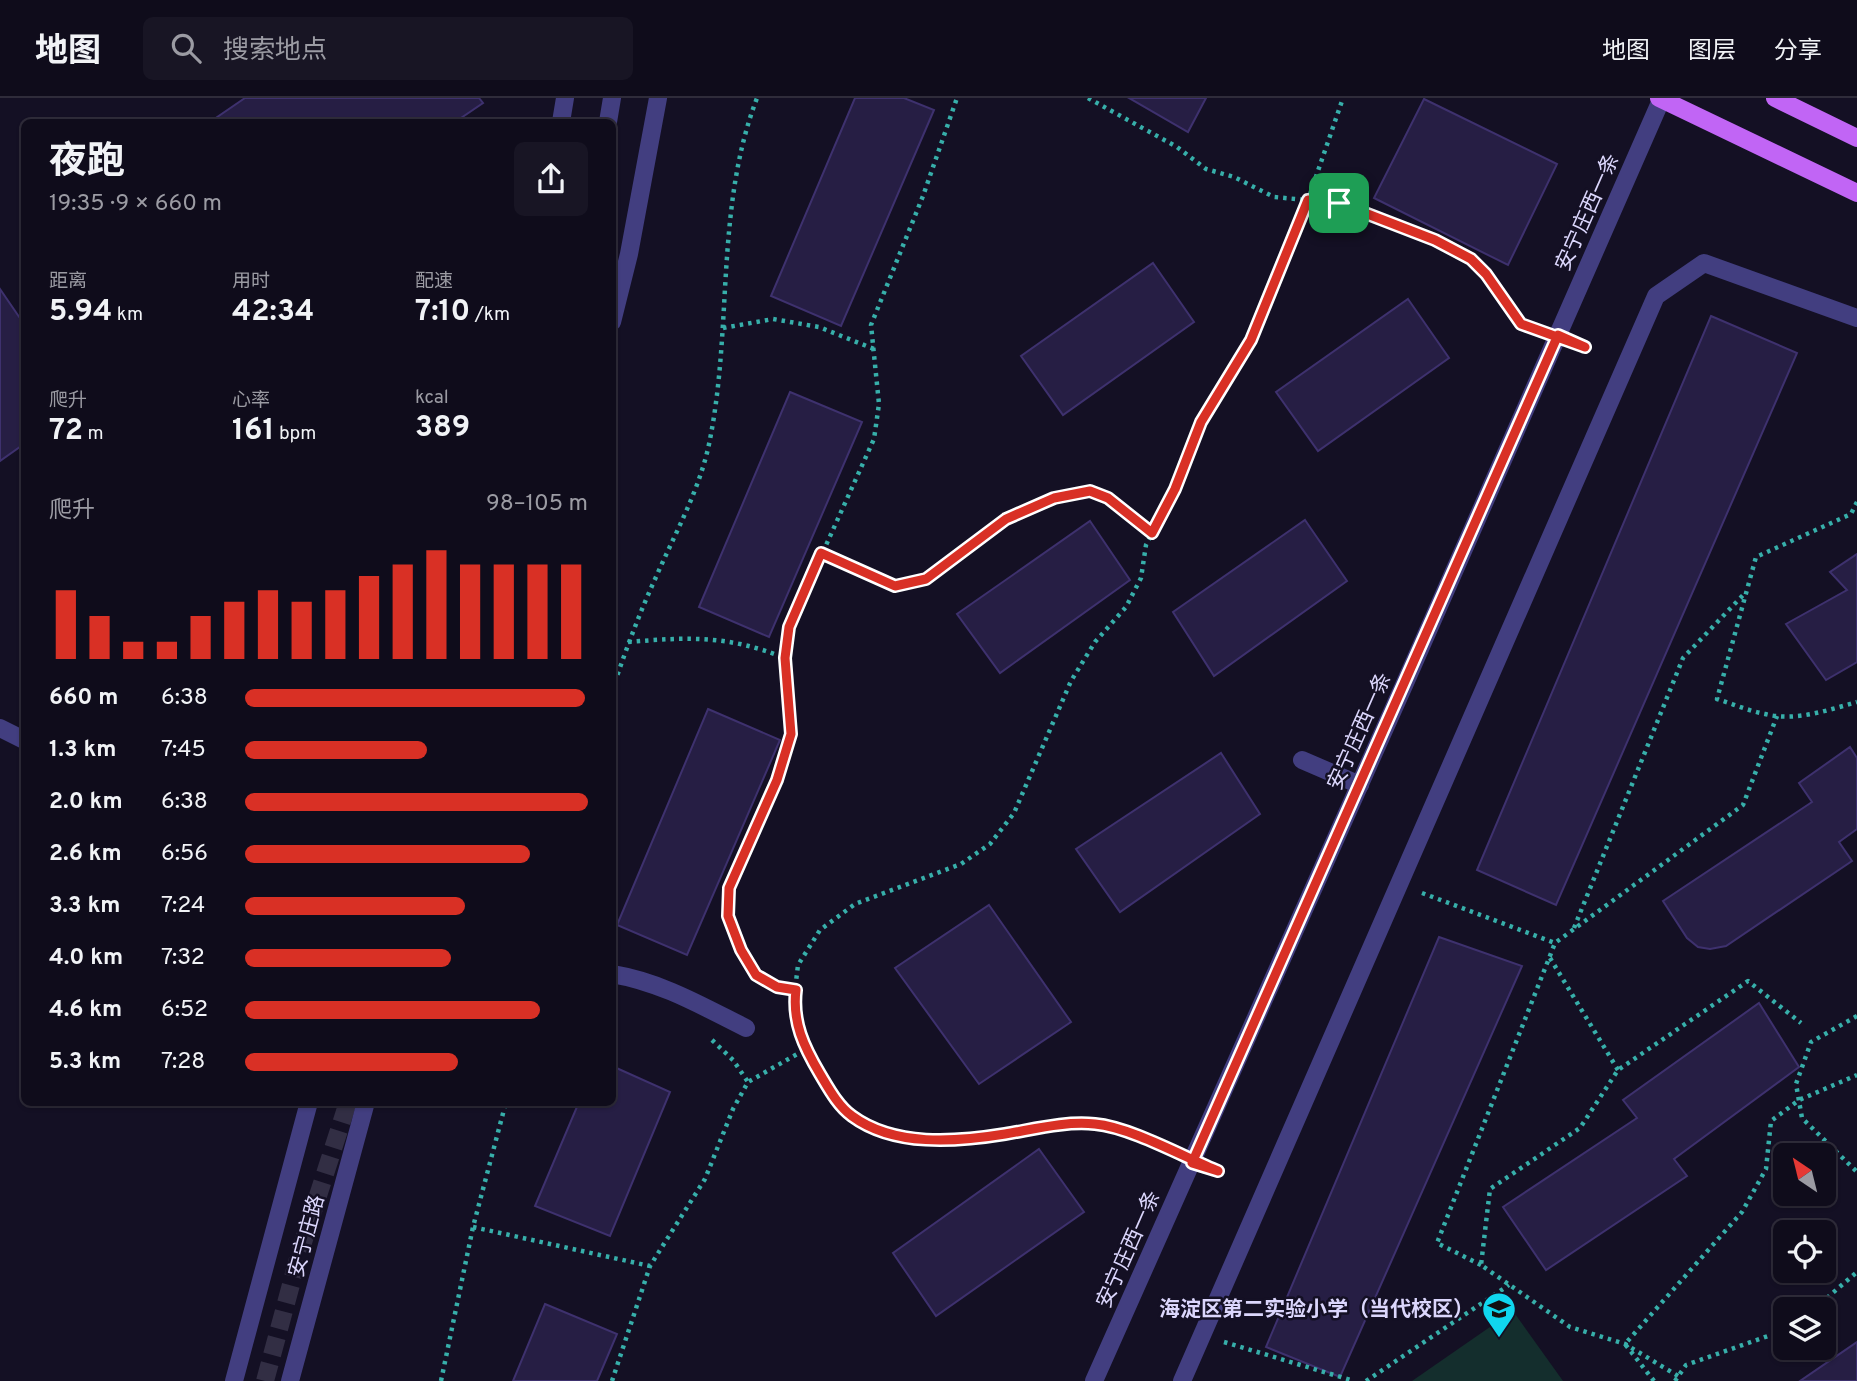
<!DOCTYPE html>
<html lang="zh">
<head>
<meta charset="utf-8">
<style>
	:root { --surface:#0f0c1b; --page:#181524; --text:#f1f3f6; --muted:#9b9ba3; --line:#2f2c3a; --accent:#d93025 }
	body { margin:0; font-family:Overpass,"Noto Sans SC",sans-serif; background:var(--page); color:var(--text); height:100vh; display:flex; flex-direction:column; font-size:26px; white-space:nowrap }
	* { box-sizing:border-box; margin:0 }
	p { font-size:23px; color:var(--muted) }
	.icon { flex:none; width:38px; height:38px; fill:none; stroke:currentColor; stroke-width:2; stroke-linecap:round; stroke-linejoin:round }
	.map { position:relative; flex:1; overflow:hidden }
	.sheet { position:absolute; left:21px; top:21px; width:595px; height:987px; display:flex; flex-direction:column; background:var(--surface); border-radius:10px; box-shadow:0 2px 5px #0004,0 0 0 2px var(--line) }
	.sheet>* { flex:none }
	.needle { width:46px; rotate:325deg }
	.controls { position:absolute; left:1773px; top:1045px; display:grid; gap:14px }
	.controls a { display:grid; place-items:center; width:63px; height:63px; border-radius:10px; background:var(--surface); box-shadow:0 2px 5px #0004,0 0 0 2px var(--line); font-size:35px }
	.pin { position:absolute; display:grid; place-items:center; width:60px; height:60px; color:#fff; margin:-30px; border-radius:14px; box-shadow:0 4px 10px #0006 }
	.round { display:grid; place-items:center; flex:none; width:74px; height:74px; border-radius:10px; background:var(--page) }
	.summary { display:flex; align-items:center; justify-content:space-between; height:119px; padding:0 28px }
	h1 { font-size:38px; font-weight:700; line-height:52px }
	.figures { display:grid; grid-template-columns:repeat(3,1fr); gap:10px; height:119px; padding:7px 28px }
	.figures div { display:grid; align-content:center }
	.figures b { font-size:30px; font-weight:700 }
	.figures small { font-size:19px; font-weight:400 }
	.figures p { font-size:19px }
	.chart { height:196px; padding:14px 28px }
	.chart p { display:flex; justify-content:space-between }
	.chart svg { width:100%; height:126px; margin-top:7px; stroke:var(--accent); stroke-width:6 }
	ul { padding:0 28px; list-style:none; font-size:23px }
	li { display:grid; grid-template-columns:112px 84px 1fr; align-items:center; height:52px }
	li i { height:18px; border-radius:9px; background:var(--accent) }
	header { display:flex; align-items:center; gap:42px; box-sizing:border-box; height:98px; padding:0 35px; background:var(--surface); border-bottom:2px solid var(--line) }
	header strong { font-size:33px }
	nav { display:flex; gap:38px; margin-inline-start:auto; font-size:24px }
	.search { width:490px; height:63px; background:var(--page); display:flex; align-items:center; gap:18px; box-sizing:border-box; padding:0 24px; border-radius:10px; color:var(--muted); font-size:26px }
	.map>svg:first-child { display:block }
</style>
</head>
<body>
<header>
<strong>地图</strong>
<div class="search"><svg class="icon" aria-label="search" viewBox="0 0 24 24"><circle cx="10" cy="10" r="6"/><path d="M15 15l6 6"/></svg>搜索地点</div>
<nav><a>地图</a><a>图层</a><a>分享</a></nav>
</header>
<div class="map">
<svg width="1857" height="1283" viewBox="0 0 1857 1283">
	<rect width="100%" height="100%" fill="#141024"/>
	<path fill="#142e2d" d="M1513,1213L1563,1283H1412Z"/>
	<g fill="#261e44" stroke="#3e316e" stroke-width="2">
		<path d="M245,0H479L483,5L455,24H210Z"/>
		<path d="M855,0H904L934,12L841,228L771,198Z"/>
		<path d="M1129,0H1206L1188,34Z"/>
		<path d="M1424,1L1557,66L1508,167L1374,100Z"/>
		<path d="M1153,165L1194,224L1063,317L1021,258Z"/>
		<path d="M0,191L24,226V346L0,363Z"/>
		<path d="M1408,201L1449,260L1318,353L1276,294Z"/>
		<path d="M1711,218L1797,255L1556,807L1477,772Z"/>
		<path d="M790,294L862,324L769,539L699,509Z"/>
		<path d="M1305,422L1347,483L1214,578L1173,514Z"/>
		<path d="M1090,423L1130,482L1000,575L957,516Z"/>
		<path d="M1857,456V564L1826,582L1786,526L1847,492L1830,474Z"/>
		<path d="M708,611L780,642L687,857L617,827Z"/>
		<path d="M1850,649L1857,660V731L1839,744L1852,763L1726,848L1710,851L1698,849L1687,840L1663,803L1812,704L1799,685Z"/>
		<path d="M1221,655L1260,716L1120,814L1076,751Z"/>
		<path d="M989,807L1071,924L979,986L895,870Z"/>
		<path d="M1439,839L1522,868L1340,1279L1266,1249Z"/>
		<path d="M1759,905L1799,969L1674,1061L1687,1078L1546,1172L1503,1109L1637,1020L1623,1002Z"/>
		<path d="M612,968L670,994L610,1138L535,1108L579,1004H612Z"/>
		<path d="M1039,1051L1084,1114L936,1218L893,1155Z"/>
		<path d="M545,1206L617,1236L597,1283H513Z"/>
		<path d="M1857,1244V1283H1800Z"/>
	</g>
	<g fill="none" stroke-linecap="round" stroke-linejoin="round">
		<path stroke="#322e44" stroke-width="18" stroke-dasharray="18 9" stroke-linecap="butt" d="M265,1283L299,1157L348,1004"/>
		<g stroke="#37afaa" stroke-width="4.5" stroke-dasharray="3.5 5" stroke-linecap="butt">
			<path d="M1088,0L1177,49L1206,71L1234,79L1274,99L1339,105L1435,142L1471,161L1501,196L1512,217L1521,226L1534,231"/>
			<path d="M723,230L773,221L819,229L874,251"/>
			<path d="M1857,404L1851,416L1756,459L1717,601C1733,606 1749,613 1765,616C1795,624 1828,612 1857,604"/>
			<path d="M821,455L895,488L926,480L1006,421L1054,400L1090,393L1108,400L1152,435"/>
			<path d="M628,544C688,539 728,537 785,560"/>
			<path d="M612,593C625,554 639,516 656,479C677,431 702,388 711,336C732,224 716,107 757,0"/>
			<path d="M1422,795L1555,845"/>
			<path d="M1574,830L1683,560L1746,494"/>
			<path d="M1550,860L1618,972"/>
			<path d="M796,892L777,889L756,877L741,852L728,818L729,790L777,682L791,636L785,560L789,529L874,341L879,306L871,227L923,98L957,0"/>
			<path d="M1857,918L1811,944L1796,986L1802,1020L1857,1074"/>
			<path d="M712,942L733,962L748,984"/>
			<path d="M1171,1053L1097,1025L1059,1026L1002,1036L954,1041H910L875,1032L850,1017L832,996L806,951L793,909L798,867L820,832L855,806L961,766L990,746L1014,715L1071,583L1095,544L1126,509L1141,480L1146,447L1175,391L1201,324L1251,242L1308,102L1343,0"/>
			<path d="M473,1129L650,1168"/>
			<path d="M1481,1167L1437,1145L1555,845L1743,707L1777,618"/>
			<path d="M1814,1211L1857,1174"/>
			<path d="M1224,1244L1354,1283"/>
			<path d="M1678,1278L1625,1246L1570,1229L1481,1167L1490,1091L1580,1030L1618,972L1748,883L1801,925"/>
			<path d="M441,1283L473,1129L506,1004"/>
			<path d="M612,1283L650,1168L705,1081L733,1011L748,984L806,951"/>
			<path d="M1366,1283L1509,1187"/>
			<path d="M1654,1283L1625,1246L1742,1114L1766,1071L1771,1023L1799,1002L1857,977"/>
			<path d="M1675,1283L1686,1267L1785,1232"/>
		</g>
		<g stroke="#423e80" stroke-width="18">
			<path d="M561,24L565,0"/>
			<path d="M608,24L612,0"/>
			<path d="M612,224L629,156L658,0"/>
			<path d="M0,630L24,642"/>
			<path d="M1302,662L1360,687"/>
			<path d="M612,876C661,884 702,908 746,930"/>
			<path d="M234,1283L309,1004"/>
			<path d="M290,1283L366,1004"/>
			<path d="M1094,1283L1405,585L1662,0"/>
			<path d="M1182,1283L1656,198L1704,165L1857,220"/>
		</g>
		<g stroke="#c165f5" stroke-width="18">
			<path d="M1659,0L1857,95"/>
			<path d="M1775,0L1857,40"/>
		</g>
	</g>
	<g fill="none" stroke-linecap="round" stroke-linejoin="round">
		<g stroke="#fff" stroke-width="14">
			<path id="route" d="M1339,105L1308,102L1251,242L1201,324L1175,391L1152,435L1108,400L1090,393L1054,400L1006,421L926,481L895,488L821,455L789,529L785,560L791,636L777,682L729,790L728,818L741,852L756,877L777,889L796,892C792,924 804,949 820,976C829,991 838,1008 852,1018C894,1049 956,1044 1005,1036C1035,1031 1065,1023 1095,1026C1130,1029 1184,1059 1218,1073L1192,1065C1315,789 1437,513 1558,237L1585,249L1521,226L1486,176L1471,161L1435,142L1339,105"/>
		</g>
		<use href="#route" stroke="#d93025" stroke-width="9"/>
	</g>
	<defs>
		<g id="school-pin" transform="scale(1.75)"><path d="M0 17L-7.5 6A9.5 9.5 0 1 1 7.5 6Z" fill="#10d6ef" stroke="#141024"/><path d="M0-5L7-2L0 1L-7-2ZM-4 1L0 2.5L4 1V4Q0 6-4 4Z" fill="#111"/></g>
	</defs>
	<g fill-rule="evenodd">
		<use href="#school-pin" x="1499" y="1211"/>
	</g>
	<g text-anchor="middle" stroke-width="5" stroke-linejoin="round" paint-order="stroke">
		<g font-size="21" fill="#dbd6fc" stroke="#141024">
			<text transform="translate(1587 114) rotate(-66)" y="7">安宁庄西一条</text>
			<text transform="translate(1359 633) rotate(-66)" y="7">安宁庄西一条</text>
			<text transform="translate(306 1138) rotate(-75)" y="7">安宁庄路</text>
			<text transform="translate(1128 1151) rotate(-66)" y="7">安宁庄西一条</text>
		</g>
		<g font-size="21" font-weight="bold" fill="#dbd6fc" stroke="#141024" text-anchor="end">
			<text x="1474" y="1218">海淀区第二实验小学（当代校区）</text>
		</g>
	</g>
</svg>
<div class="controls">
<a><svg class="needle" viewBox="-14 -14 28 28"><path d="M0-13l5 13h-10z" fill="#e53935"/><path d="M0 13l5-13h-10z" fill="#9b9ba3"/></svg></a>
<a><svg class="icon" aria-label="locate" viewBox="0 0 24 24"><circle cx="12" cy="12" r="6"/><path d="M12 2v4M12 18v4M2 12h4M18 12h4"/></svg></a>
<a><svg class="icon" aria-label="layers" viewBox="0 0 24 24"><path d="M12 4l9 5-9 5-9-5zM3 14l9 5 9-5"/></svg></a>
</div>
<div class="pin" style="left:1339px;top:105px;background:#1e9e55"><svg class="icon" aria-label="arrive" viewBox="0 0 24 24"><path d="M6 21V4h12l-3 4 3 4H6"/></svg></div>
<section class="sheet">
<div class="summary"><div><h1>夜跑</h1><p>19:35 · 9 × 660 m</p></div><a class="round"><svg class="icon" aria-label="share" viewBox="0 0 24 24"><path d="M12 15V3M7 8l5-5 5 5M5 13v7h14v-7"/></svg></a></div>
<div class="figures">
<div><p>距离</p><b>5.94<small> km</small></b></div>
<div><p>用时</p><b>42:34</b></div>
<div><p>配速</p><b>7:10<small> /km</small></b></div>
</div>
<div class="figures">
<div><p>爬升</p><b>72<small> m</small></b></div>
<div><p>心率</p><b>161<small> bpm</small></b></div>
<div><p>kcal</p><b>389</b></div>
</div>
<div class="chart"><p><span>爬升</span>98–105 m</p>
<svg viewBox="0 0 160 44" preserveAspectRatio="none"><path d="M5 44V20M15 44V29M25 44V38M35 44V38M45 44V29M55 44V24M65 44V20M75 44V24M85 44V20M95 44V15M105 44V11M115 44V6M125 44V11M135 44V11M145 44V11M155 44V11"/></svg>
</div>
<ul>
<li><b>660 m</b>6:38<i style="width:99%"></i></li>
<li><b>1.3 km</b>7:45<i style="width:53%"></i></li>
<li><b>2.0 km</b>6:38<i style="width:100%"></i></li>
<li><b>2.6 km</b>6:56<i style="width:83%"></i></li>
<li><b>3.3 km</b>7:24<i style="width:64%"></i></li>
<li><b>4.0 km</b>7:32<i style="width:60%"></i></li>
<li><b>4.6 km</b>6:52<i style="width:86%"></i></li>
<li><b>5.3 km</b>7:28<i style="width:62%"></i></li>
</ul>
</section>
</div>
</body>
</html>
